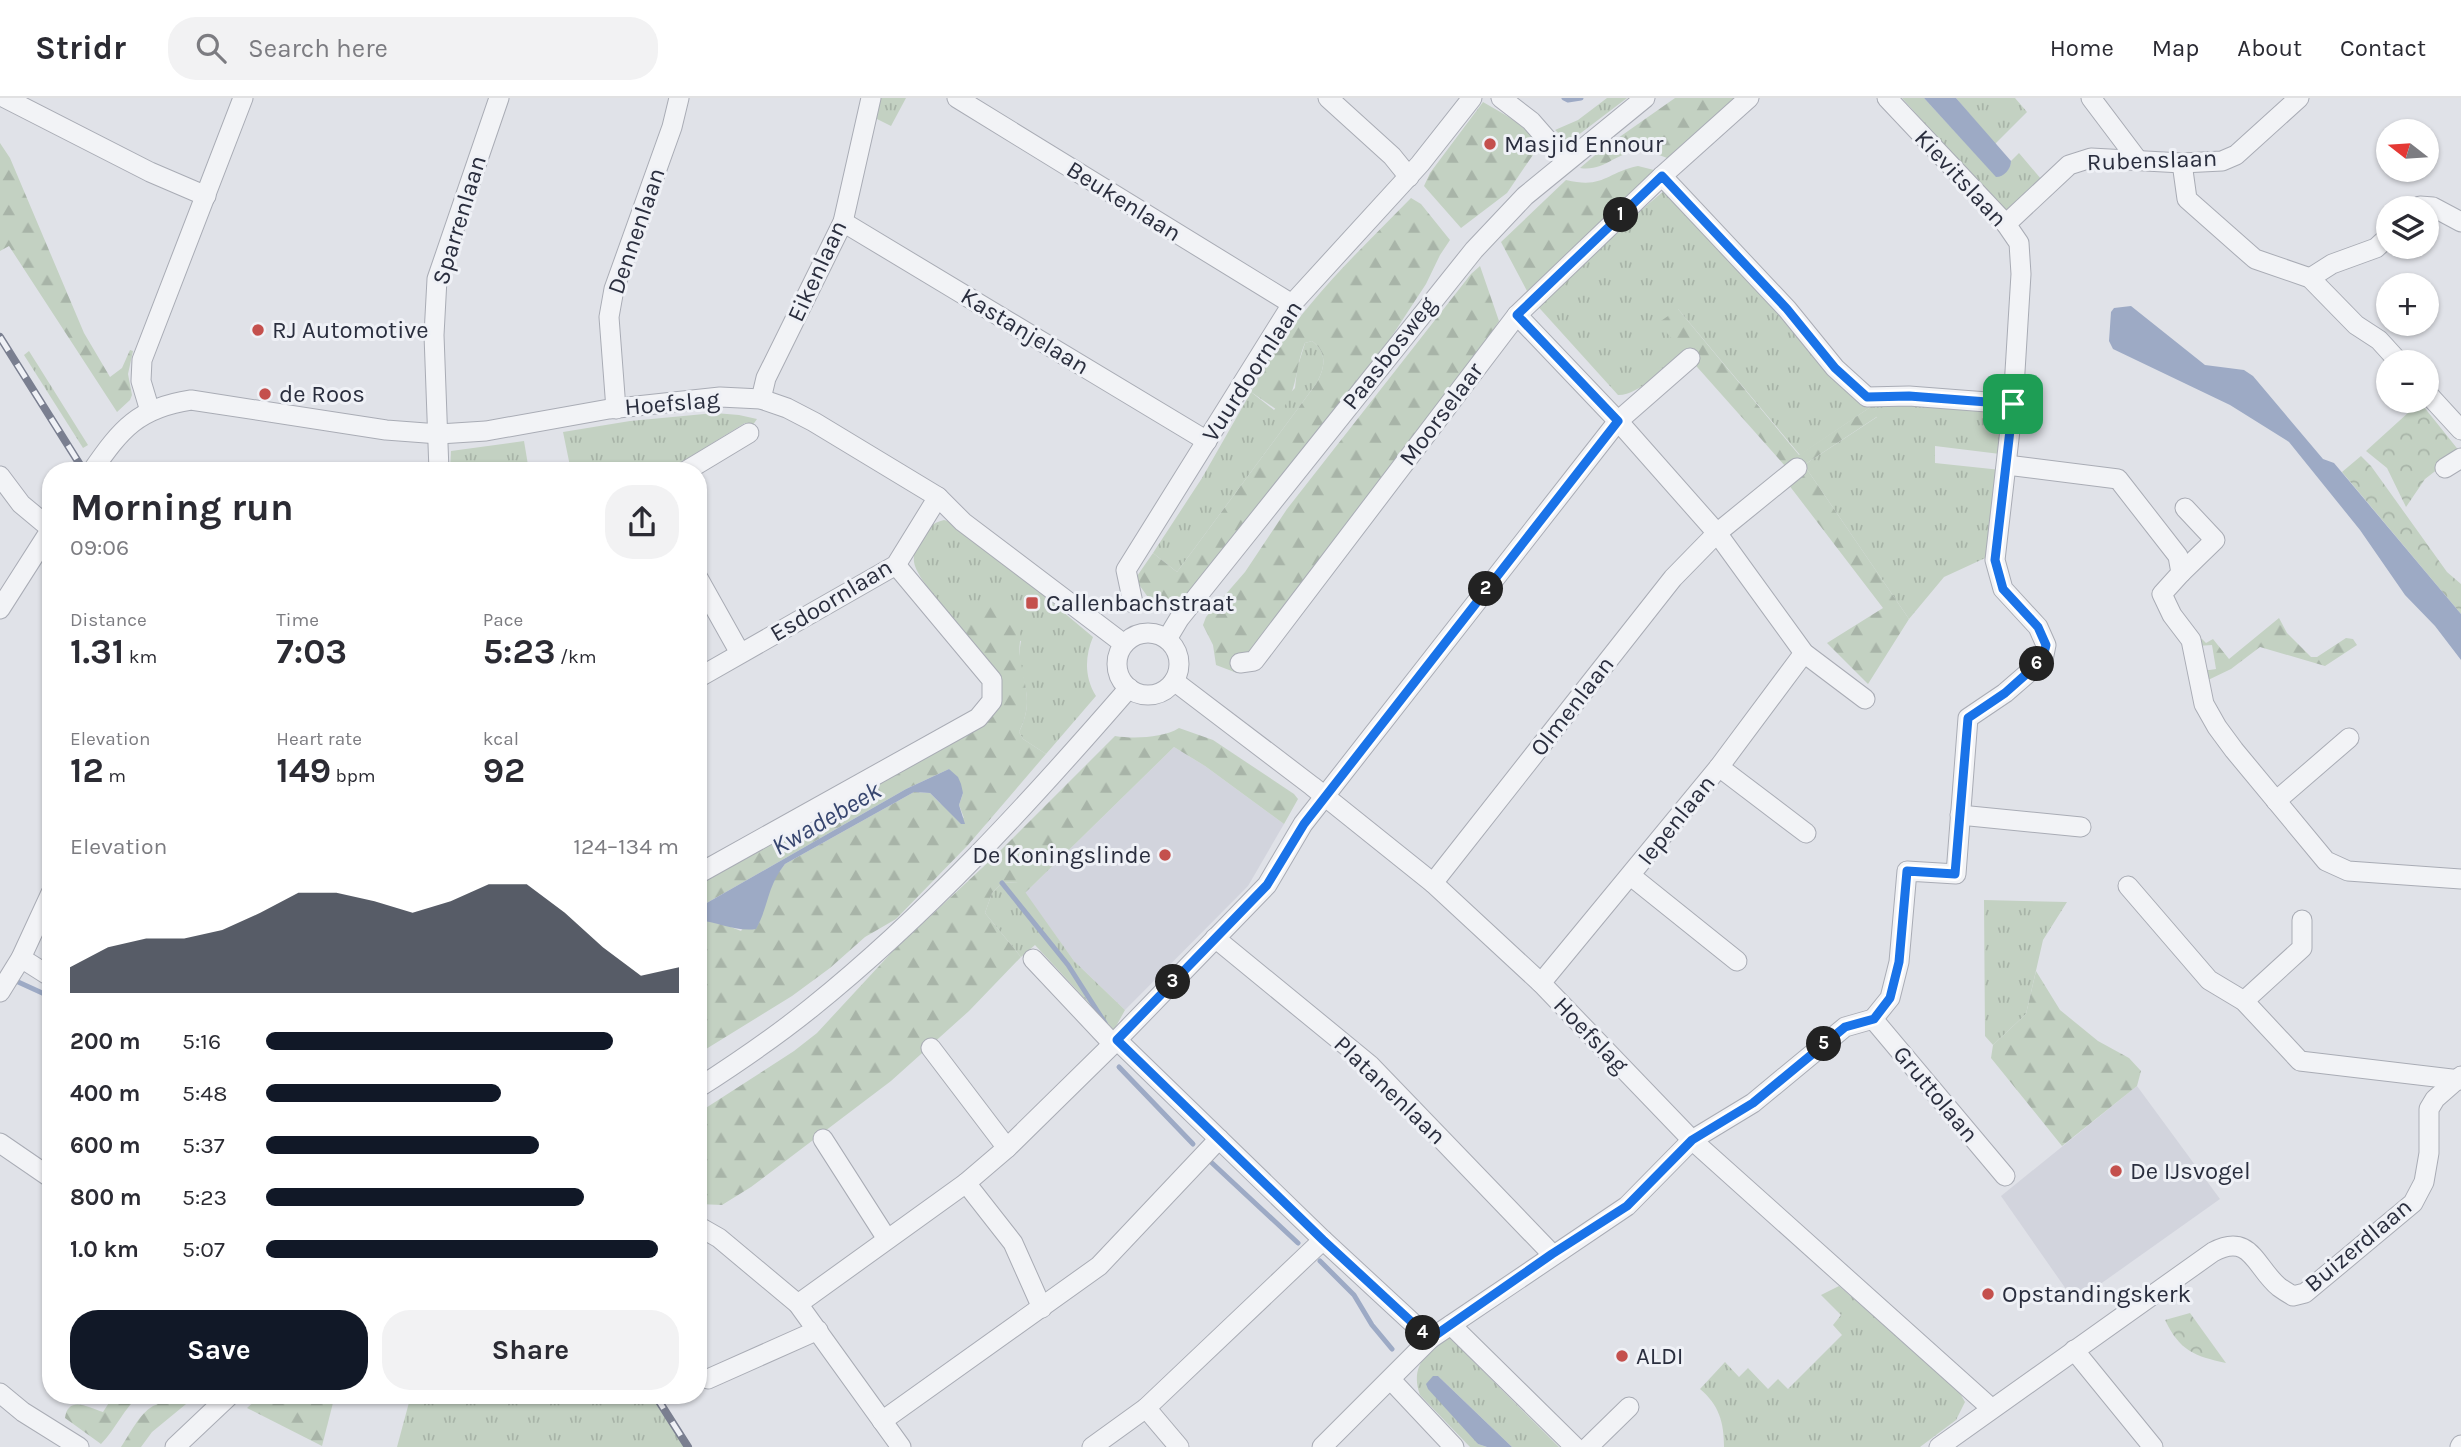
<!DOCTYPE html>
<html lang="en">
<head>
<meta charset="utf-8">
<style>
	:root { --surface:#fff; --page:#f2f2f3; --text:#2b2b33; --muted:#7c7c81; --line:#e1e1e2; --accent:#111827 }
	body { margin:0; font-family:Karla,sans-serif; background:var(--page); color:var(--text); height:100vh; display:flex; flex-direction:column; font-size:26px; white-space:nowrap }
	* { box-sizing:border-box; margin:0 }
	p { font-size:23px; color:var(--muted) }
	.icon { flex:none; width:38px; height:38px; fill:none; stroke:currentColor; stroke-width:2; stroke-linecap:round; stroke-linejoin:round }
	.map { position:relative; flex:1; overflow:hidden }
	.sheet { position:absolute; left:42px; top:364px; width:665px; height:942px; display:flex; flex-direction:column; background:var(--surface); border-radius:28px; box-shadow:0 2px 5px #0004 }
	.sheet>* { flex:none }
	.needle { width:46px; rotate:287deg }
	.fabs { position:absolute; left:2376px; top:21px; display:grid; gap:14px }
	.fabs a { display:grid; place-items:center; width:63px; height:63px; border-radius:50%; background:var(--surface); box-shadow:0 2px 5px #0004; font-size:35px }
	.pin { position:absolute; display:grid; place-items:center; width:60px; height:60px; color:#fff; margin:-30px; border-radius:14px; box-shadow:0 4px 10px #0006 }
	.km { position:absolute; width:35px; height:35px; margin:-18px; border-radius:50%; background:#222; color:#fff; font-size:19px; line-height:35px; text-align:center }
	.round { display:grid; place-items:center; flex:none; width:74px; height:74px; border-radius:28px; background:var(--page) }
	.summary { display:flex; align-items:center; justify-content:space-between; height:119px; padding:0 28px }
	h1 { font-size:38px; font-weight:700; line-height:52px }
	.metrics { display:grid; grid-template-columns:repeat(3,1fr); gap:10px; height:119px; padding:7px 28px }
	.metrics div { display:grid; align-content:center }
	.metrics b { font-size:35px; font-weight:700 }
	.metrics small { font-size:19px; font-weight:400 }
	.metrics p { font-size:19px }
	.chart { height:196px; padding:14px 28px }
	.chart p { display:flex; justify-content:space-between }
	.chart svg { width:100%; height:126px; margin-top:7px; fill:var(--accent); opacity:.7 }
	.cta { display:flex; gap:14px; margin-top:auto; padding:14px 28px }
	.cta a { flex:1; height:80px; border-radius:28px; background:var(--accent); color:#fff; font-size:28px; font-weight:700; line-height:80px; text-align:center }
	.cta a+a { background:var(--page); color:var(--text) }
	ul { padding:0 28px; list-style:none; font-size:23px }
	li { display:grid; grid-template-columns:112px 84px 1fr; align-items:center; height:52px }
	li i { height:18px; border-radius:9px; background:var(--accent) }
	header { display:flex; align-items:center; gap:42px; box-sizing:border-box; height:98px; padding:0 35px; background:var(--surface); border-bottom:2px solid var(--line) }
	header strong { font-size:33px }
	nav { display:flex; gap:38px; margin-inline-start:auto; font-size:24px }
	.search { width:490px; height:63px; background:var(--page); display:flex; align-items:center; gap:18px; box-sizing:border-box; padding:0 24px; border-radius:28px; color:var(--muted); font-size:26px }
	.map>svg:first-child { display:block }
</style>
</head>
<body>
<header>
<strong>Stridr</strong>
<div class="search"><svg class="icon" aria-label="search" viewBox="0 0 24 24"><circle cx="10" cy="10" r="6"/><path d="M15 15l6 6"/></svg>Search here</div>
<nav><a>Home</a><a>Map</a><a>About</a><a>Contact</a></nav>
</header>
<div class="map">
<svg width="2461" height="1349" viewBox="0 0 2461 1349">
	<defs>
		<pattern id="grass-tufts" width="24" height="20" patternUnits="userSpaceOnUse" patternTransform="scale(1.75)"><rect width="24" height="20" fill="#c3d1c2"/><path d="M3 7l-1-3M5 7V3M7 7l1-3M15 17l-1-3M17 17v-4M19 17l1-3" fill="none" stroke="#a8b4a8"/></pattern>
		<pattern id="forest-firs" width="22" height="20" patternUnits="userSpaceOnUse" patternTransform="scale(1.75)"><rect width="22" height="20" fill="#c3d1c2"/><path d="M5 1l3.5 6h-7zM16 11l3.5 6h-7z" fill="#a8b4a8"/></pattern>
		<pattern id="park-crowns" width="20" height="18" patternUnits="userSpaceOnUse" patternTransform="scale(1.75)"><rect width="20" height="18" fill="#c3d1c2"/><path d="M2 6a3 3 0 1 1 6 0M12 15a3 3 0 1 1 6 0" fill="none" stroke="#a8b4a8"/></pattern>
	</defs>
	<rect width="100%" height="100%" fill="#e0e2e8"/>
	<g fill="#d2d4dd">
		<path d="M1174,649L1205,668L1284,726L1248,788L1125,912L1074,863L1025,795Z"/>
		<path d="M2137,988L2220,1101L2075,1204L2001,1098Z"/>
	</g>
	<g fill="url(#grass-tufts)">
		<path d="M878,0H906L891,28L873,19Z"/>
		<path d="M1607,0H1627L1569,44L1555,32L1578,22Z"/>
		<path d="M1902,0H1924L1996,78C2004,76 2010,73 2011,63L2019,55L2041,81L2006,116Z"/>
		<path d="M1956,0H2015L2027,14L1995,46Z"/>
		<path d="M1665,92L1849,294L2004,316L2000,356L1935,348V365L2001,372L1994,456L1944,479L1909,521L1804,367L1877,319L1872,308L1800,357L1678,211L1685,255C1668,267 1638,298 1618,297L1533,203Z"/>
		<path d="M1312,243C1328,255 1325,270 1316,286L1177,474L1153,455L1202,380L1251,294L1274,312L1295,290L1297,271L1305,245Z"/>
		<path d="M29,253L88,347L83,350L24,257Z"/>
		<path d="M715,315L739,317L757,321L750,331L745,325L667,373H571L563,334L630,323Z"/>
		<path d="M524,343L529,373H450L451,353Z"/>
		<path d="M944,422L958,426L1093,539C1085,558 1084,579 1096,598L1046,656L1023,641L1019,634C1039,594 1014,578 1021,543L963,533C951,518 916,480 914,464C913,455 916,449 919,442C926,431 932,425 944,422Z"/>
		<path d="M1018,784L1074,863L1125,912L1114,932L1035,847L1021,859L985,815L992,795L1002,785Z"/>
		<path d="M1984,802L2067,804L2043,842L2026,916L1993,947L1985,938Z"/>
		<path d="M1839,1188L1957,1290L1965,1304L1956,1322L1920,1349H1724C1724,1324 1719,1307 1700,1291L1725,1264L1739,1279L1748,1270L1768,1291L1778,1281L1788,1291L1842,1237L1833,1227L1841,1217L1821,1197Z"/>
		<path d="M1448,1240H1450L1559,1349H1512L1438,1278L1478,1346L1487,1349H1470L1420,1297C1410,1270 1425,1254 1448,1240Z"/>
		<path d="M411,1297H659L690,1349H397Z"/>
	</g>
	<g fill="url(#forest-firs)">
		<path d="M1675,0H1745L1678,64C1666,60 1651,52 1639,53C1616,54 1604,74 1580,70L1601,52Z"/>
		<path d="M1483,4C1504,16 1527,28 1539,48L1507,95L1461,130L1424,88L1430,75Z"/>
		<path d="M0,45L10,60L84,235L110,279L122,270L130,252L133,253L128,276L132,297L130,302L117,314L9,148L0,153Z"/>
		<path d="M1638,68L1666,75L1527,193L1501,144L1566,82C1604,91 1605,75 1638,68Z"/>
		<path d="M1411,100L1421,106L1450,142L1440,157L1426,186L1390,241L1180,505L1177,507L1150,502L1135,481L1153,455L1177,474L1316,286C1325,270 1328,255 1312,243L1305,245C1294,271 1299,292 1280,314L1251,294C1290,218 1352,160 1411,100Z"/>
		<path d="M1480,168L1499,223L1478,255L1237,575L1216,567L1213,547L1203,527L1206,519L1245,474L1287,411L1471,176Z"/>
		<path d="M1678,211L1799,357L1872,308L1878,318L1804,367L1909,521L1868,586L1827,545L1883,510L1782,378L1785,368L1658,225Z"/>
		<path d="M982,499C994,506 1011,513 1018,526C1023,537 1018,547 1020,558C1024,589 1034,604 1019,634L1023,641L1046,656L968,747L896,821L865,839L830,870L792,898L698,956V822L718,824L741,833L768,796L775,779L785,766L914,694L930,695L940,705L964,720L959,707L963,695L949,671L906,691L698,810V786L997,605C1009,577 980,554 963,533Z"/>
		<path d="M2279,520L2287,535L2311,559H2317L2346,540L2353,541L2357,547L2325,568L2260,549L2231,571L2206,583L2203,573L2216,571L2212,547L2197,548L2196,540L2202,541L2206,545L2213,541L2229,561Z"/>
		<path d="M1179,630L1213,642L1294,696L1298,701L1284,726L1205,668L1174,649L1025,795L1017,784L1002,785L992,795L985,815L1021,859L969,913L891,983L751,1089L722,1107L698,1106V1015L794,953L817,935L892,854L997,756L1115,638C1133,641 1163,640 1179,630Z"/>
		<path d="M2036,873L2060,912L2098,943L2129,960L2141,973L2137,988L2062,1048L1991,960L1993,947L2026,916Z"/>
		<path d="M114,1297H141C124,1309 116,1331 101,1346L65,1320C68,1297 88,1309 103,1314Z"/>
		<path d="M179,1297H197L152,1334L141,1349H121C130,1336 139,1316 153,1308C163,1303 172,1305 179,1297Z"/>
		<path d="M261,1297H335L322,1348L247,1310Z"/>
	</g>
	<g fill="url(#park-crowns)">
		<path d="M2420,304L2460,354L2425,381L2406,409L2387,370L2366,353Z"/>
		<path d="M2361,358L2371,368L2447,474L2461,486V516L2342,374Z"/>
		<path d="M2190,1215L2226,1265C2194,1258 2180,1253 2165,1222Z"/>
	</g>
	<g fill="#9daac5">
		<path d="M1924,0H1956L2011,63C2011,71 2004,79 1996,79Z"/>
		<path d="M2131,208L2205,267L2244,272L2253,278L2323,361L2334,365L2461,516V562L2435,528L2405,497L2360,432L2289,344L2230,307L2113,251L2109,243L2111,214L2114,210Z"/>
		<path d="M949,671L958,679L961,686L963,695L959,707L965,726H961L930,695L914,694L785,766C767,788 769,808 756,831C736,834 718,824 698,822V810L906,691Z"/>
		<path d="M1433,1278H1438L1512,1349H1487L1478,1346L1428,1291L1426,1286Z"/>
	</g>
	<g fill="none" stroke-linecap="round" stroke-linejoin="round">
		<g stroke="#9daac5" stroke-width="5">
			<path d="M1564,0L1568,2L1581,0"/>
			<path d="M1002,785L1068,867L1105,925"/>
			<path d="M16,883L51,899"/>
			<path d="M1119,969L1193,1046"/>
			<path d="M1212,1065L1298,1145"/>
			<path d="M1320,1163L1354,1197L1372,1227L1392,1251"/>
		</g>
		<g stroke="#a9acb5" stroke-width="21">
			<g id="minor">
				<path d="M5,0L150,74L206,98"/>
				<path d="M957,0L1292,206"/>
				<path d="M1328,0L1392,58L1409,79"/>
				<path d="M1501,0L1531,23L1566,63"/>
				<path d="M2091,0L2137,61"/>
				<path d="M2182,65L2187,101L2255,161L2310,180L2356,227L2379,242L2399,264"/>
				<path d="M1662,78L1787,211L1835,270L1867,299L1909,298L2013,306"/>
				<path d="M2418,110L2420,108L2433,109L2461,124"/>
				<path d="M843,124L1207,343"/>
				<path d="M2006,126L2069,67L2091,60L2182,65L2222,63L2236,57L2299,0"/>
				<path d="M2310,180L2332,166L2376,150L2389,138"/>
				<path d="M1517,217L1618,323L1717,435L1804,555L1865,601"/>
				<path d="M2427,295L2461,332"/>
				<path d="M761,301L766,280L843,124L871,0"/>
				<path d="M616,311L609,219L614,191L672,29L679,0"/>
				<path d="M150,313L141,283L142,262L243,0"/>
				<path d="M2007,367L2118,381L2178,458L2181,475L2162,496L2172,517L2191,542L2204,606L2217,629L2234,652L2326,763L2348,773L2461,781"/>
				<path d="M2445,370L2461,360"/>
				<path d="M92,373C121,331 138,310 191,302L386,332L439,336L486,333L609,311L720,299L761,301L787,310L814,324L938,399L963,424L1124,546"/>
				<path d="M439,373L434,237L437,181L499,0"/>
				<path d="M686,373L749,335"/>
				<path d="M0,378L21,406L51,431"/>
				<path d="M2181,475L2215,442L2185,410"/>
				<path d="M698,480L740,555"/>
				<path d="M1133,505L1126,472L1292,206L1420,66L1472,0"/>
				<path d="M0,511L51,431"/>
				<circle cx="1148" cy="566" r="31"/>
				<path d="M1167,541L1179,521L1474,152L1525,98L1645,0"/>
				<path d="M1240,565L1254,563L1517,217L1662,78L1749,0"/>
				<path d="M698,580L896,467L938,399"/>
				<path d="M1174,583L1312,688L1433,785L1541,885L1692,1042L1991,1310"/>
				<path d="M1719,669L1806,735"/>
				<path d="M2276,703L2349,640"/>
				<path d="M1960,717L2081,729"/>
				<path d="M698,776L978,620L992,603V582L896,467"/>
				<path d="M1631,778L1737,863"/>
				<path d="M1433,785L1673,480L1717,435L1797,370"/>
				<path d="M2128,788L2209,882L2244,903L2300,963L2461,982"/>
				<path d="M1215,840L1370,967L1552,1156"/>
				<path d="M21,860L51,879"/>
				<path d="M1033,861L1113,946"/>
				<path d="M1541,885L1719,669L1804,555"/>
				<path d="M0,894L21,860L51,795"/>
				<path d="M2244,903L2302,850V822"/>
				<path d="M1873,921L1890,900L1899,864L1907,773L1956,776L1968,620L2005,595L2043,562L2046,547L2038,529L2003,491L1995,462L2013,306L2021,176L2019,145L2006,126L1887,0"/>
				<path d="M1117,942L1323,1142L1430,1241"/>
				<path d="M931,950L1007,1050"/>
				<path d="M698,990C737,965 775,939 811,910C928,816 1031,703 1129,590"/>
				<path d="M823,1041L887,1141"/>
				<path d="M0,1045L51,1080"/>
				<path d="M966,1085L1013,1145L1042,1210"/>
				<path d="M698,1128L719,1140L798,1206L901,1349"/>
				<path d="M798,1206L966,1085L1007,1050L1113,946L1267,787L1303,726L1618,323L1690,260"/>
				<path d="M1451,1227L1575,1349"/>
				<path d="M2074,1252L2153,1349"/>
				<path d="M708,1281L818,1232"/>
				<path d="M1391,1282L1454,1349"/>
				<path d="M0,1295L23,1314L79,1349"/>
				<path d="M1146,1310L1179,1349"/>
				<path d="M882,1323L1099,1168L1219,1041"/>
				<path d="M175,1349L230,1297"/>
				<path d="M1092,1349L1146,1310L1323,1142"/>
				<path d="M1322,1349L1430,1241L1627,1108L1692,1042L1753,1005L1845,929L1873,921L2005,1078"/>
				<path d="M1588,1349L1629,1309"/>
				<path d="M1939,1349L2213,1154C2251,1134 2255,1169 2279,1189C2283,1192 2288,1195 2293,1198L2305,1195L2413,1105L2424,1084L2429,1055V1011L2435,1001L2461,978"/>
				<path d="M2460,1349L2461,1347"/>
			</g>
		</g>
		<use href="#minor" stroke="#f2f3f6" stroke-width="19"/>
		<g stroke="#7a7f90" stroke-width="8">
			<g id="rail">
				<path d="M0,239L84,373"/>
				<path d="M655,1297L688,1349"/>
			</g>
		</g>
		<use href="#rail" stroke="#eff1f6" stroke-width="5" stroke-dasharray="16" stroke-linecap="butt"/>
	</g>
	<g fill="none" stroke-linecap="round" stroke-linejoin="round">
		<g stroke="#fff" stroke-width="14">
			<path id="route" d="M1662,78L1787,211L1835,270L1867,299L1909,298L2013,306L1995,462L2003,491L2038,529L2046,547L2042,562L2005,595L1968,620L1955,776L1907,773L1899,864L1890,900L1874,921L1845,929L1753,1005L1692,1042L1627,1108L1552,1156L1430,1241L1323,1142L1117,942L1267,787L1304,726L1618,323L1517,217Z"/>
		</g>
		<use href="#route" stroke="#1a73e8" stroke-width="9"/>
	</g>
	<g fill="#c4504d" stroke="#eff1f6" stroke-width="2.5">
		<circle cx="1490" cy="46" r="7"/>
		<circle cx="258" cy="232" r="7"/>
		<circle cx="265" cy="296" r="7"/>
		<rect x="1025" y="498" width="14" height="14" rx="3.5"/>
		<circle cx="1165" cy="757" r="7"/>
		<circle cx="2116" cy="1073" r="7"/>
		<circle cx="1988" cy="1196" r="7"/>
		<circle cx="1622" cy="1258" r="7"/>
	</g>
	<g text-anchor="middle" stroke-width="6" stroke-linejoin="round" paint-order="stroke">
		<g font-size="24" fill="#2a2e3e" stroke="#eff1f6" text-anchor="start">
			<text x="1504" y="54">Masjid Ennour</text>
			<text x="272" y="240">RJ Automotive</text>
			<text x="279" y="304">de Roos</text>
			<text x="1046" y="513">Callenbachstraat</text>
			<text x="1151" y="765" text-anchor="end">De Koningslinde</text>
			<text x="2130" y="1081">De IJsvogel</text>
			<text x="2002" y="1204">Opstandingskerk</text>
			<text x="1636" y="1266">ALDI</text>
		</g>
		<g font-size="24" fill="#2a2e3e" stroke="#eff1f6">
			<text transform="translate(2152 62) rotate(-2)" y="8">Rubenslaan</text>
			<text transform="translate(1961 80) rotate(47)" y="8">Kievitslaan</text>
			<text transform="translate(1124 103) rotate(32)" y="8">Beukenlaan</text>
			<text transform="translate(459 122) rotate(-73)" y="8">Sparrenlaan</text>
			<text transform="translate(636 133) rotate(-71)" y="8">Dennenlaan</text>
			<text transform="translate(817 173) rotate(-65)" y="8">Eikenlaan</text>
			<text transform="translate(1025 233) rotate(31)" y="8">Kastanjelaan</text>
			<text transform="translate(1389 255) rotate(-52)" y="8">Paasbosweg</text>
			<text transform="translate(1252 273) rotate(-57)" y="8">Vuurdoornlaan</text>
			<text transform="translate(672 305) rotate(-5)" y="8">Hoefslag</text>
			<text transform="translate(1441 316) rotate(-53)" y="8">Moorselaar</text>
			<text transform="translate(831 502) rotate(-31)" y="8">Esdoornlaan</text>
			<text transform="translate(1572 608) rotate(-52)" y="8">Olmenlaan</text>
			<text transform="translate(1676 722) rotate(-51)" y="8">Iepenlaan</text>
			<text transform="translate(1591 937) rotate(46)" y="8">Hoefslag</text>
			<text transform="translate(1390 992) rotate(44)" y="8">Platanenlaan</text>
			<text transform="translate(1936 996) rotate(50)" y="8">Gruttolaan</text>
			<text transform="translate(2358 1147) rotate(-40)" y="8">Buizerdlaan</text>
		</g>
		<g font-size="26" font-style="italic" fill="#37466f" stroke="#eff1f6">
			<text transform="translate(826 720) rotate(-30)" y="9">Kwadebeek</text>
		</g>
	</g>
</svg>
<div class="fabs">
<a><svg class="needle" viewBox="-14 -14 28 28"><path d="M0-13l5 13h-10z" fill="#e53935"/><path d="M0 13l5-13h-10z" fill="#7c7c81"/></svg></a>
<a><svg class="icon" aria-label="layers" viewBox="0 0 24 24"><path d="M12 4l9 5-9 5-9-5zM3 14l9 5 9-5"/></svg></a>
<a>+</a>
<a>−</a>
</div>
<div class="pin" style="left:2013px;top:306px;background:#1e9e55"><svg class="icon" aria-label="arrive" viewBox="0 0 24 24"><path d="M6 21V4h12l-3 4 3 4H6"/></svg></div>
<b class="km" style="left:1621px;top:117px">1</b>
<b class="km" style="left:1486px;top:491px">2</b>
<b class="km" style="left:1173px;top:884px">3</b>
<b class="km" style="left:1423px;top:1235px">4</b>
<b class="km" style="left:1824px;top:946px">5</b>
<b class="km" style="left:2037px;top:566px">6</b>
<section class="sheet">
<div class="summary"><div><h1>Morning run</h1><p>09:06</p></div><a class="round"><svg class="icon" aria-label="share" viewBox="0 0 24 24"><path d="M12 15V3M7 8l5-5 5 5M5 13v7h14v-7"/></svg></a></div>
<div class="metrics">
<div><p>Distance</p><b>1.31<small> km</small></b></div>
<div><p>Time</p><b>7:03</b></div>
<div><p>Pace</p><b>5:23<small> /km</small></b></div>
</div>
<div class="metrics">
<div><p>Elevation</p><b>12<small> m</small></b></div>
<div><p>Heart rate</p><b>149<small> bpm</small></b></div>
<div><p>kcal</p><b>92</b></div>
</div>
<div class="chart"><p><span>Elevation</span>124–134 m</p>
<svg viewBox="0 0 160 44" preserveAspectRatio="none"><path d="M0 44V35L10 28L20 25L30 25L40 22L50 16L60 9L70 9L80 12L90 16L100 12L110 6L120 6L130 16L140 28L150 38L160 35V44z"/></svg>
</div>
<ul>
<li><b>200 m</b>5:16<i style="width:84%"></i></li>
<li><b>400 m</b>5:48<i style="width:57%"></i></li>
<li><b>600 m</b>5:37<i style="width:66%"></i></li>
<li><b>800 m</b>5:23<i style="width:77%"></i></li>
<li><b>1.0 km</b>5:07<i style="width:95%"></i></li>
</ul>
<div class="cta"><a>Save</a><a>Share</a></div>
</section>
</div>
</body>
</html>
